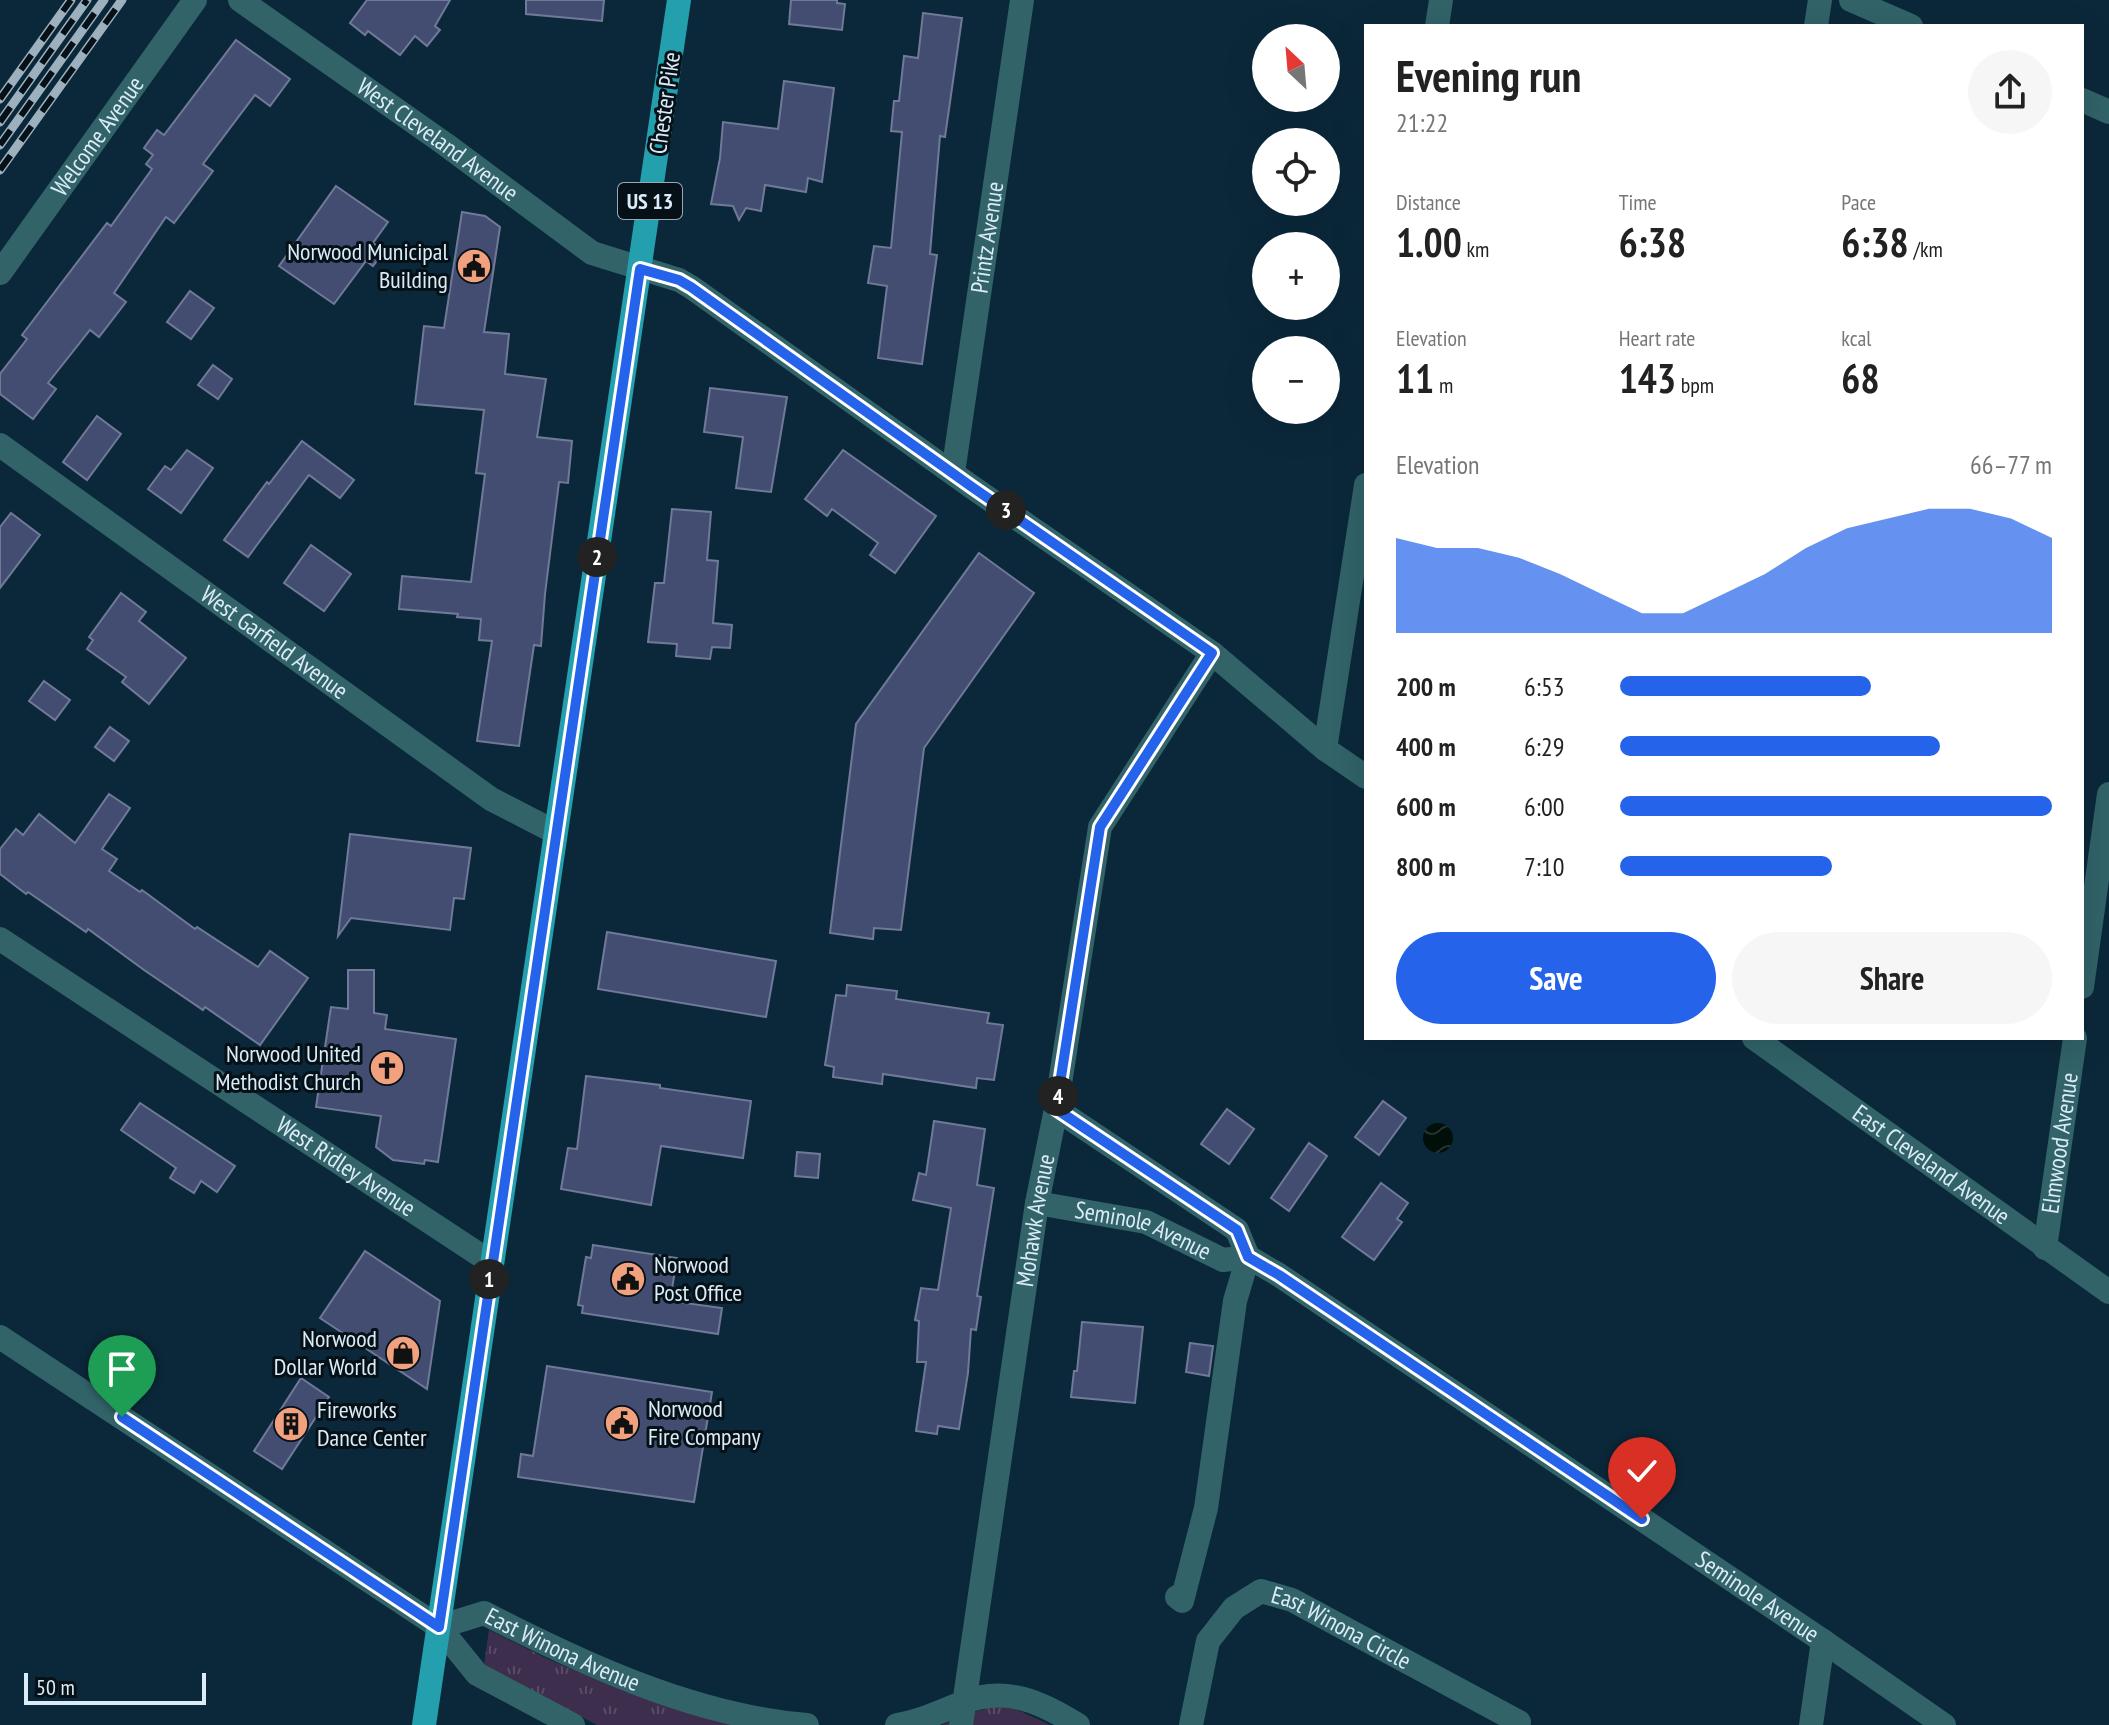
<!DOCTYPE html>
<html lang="en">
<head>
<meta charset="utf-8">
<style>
	:root { --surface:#fff; --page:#f6f6f6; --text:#222; --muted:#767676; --accent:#2563eb }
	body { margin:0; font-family:"PT Sans Narrow",sans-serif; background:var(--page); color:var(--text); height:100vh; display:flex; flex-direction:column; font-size:30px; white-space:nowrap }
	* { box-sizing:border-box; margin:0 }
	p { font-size:26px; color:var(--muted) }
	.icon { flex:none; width:44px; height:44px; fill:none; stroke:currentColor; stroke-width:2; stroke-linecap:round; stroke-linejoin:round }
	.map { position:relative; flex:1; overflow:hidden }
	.drawer { position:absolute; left:1364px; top:24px; width:720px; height:1016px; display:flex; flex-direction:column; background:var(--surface); border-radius:0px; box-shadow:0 8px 32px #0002 }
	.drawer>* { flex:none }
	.needle { width:52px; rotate:334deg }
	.tools { position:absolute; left:1252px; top:24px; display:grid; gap:16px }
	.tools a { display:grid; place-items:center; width:88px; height:88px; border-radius:50%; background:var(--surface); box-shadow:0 8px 32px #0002; font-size:40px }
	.scale { position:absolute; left:24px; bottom:20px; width:182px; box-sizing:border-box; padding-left:8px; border:4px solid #dbebf7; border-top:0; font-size:22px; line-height:28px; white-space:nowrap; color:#dbebf7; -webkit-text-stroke:6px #051017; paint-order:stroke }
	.pin { position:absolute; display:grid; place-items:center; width:68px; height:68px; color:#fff; margin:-82px -34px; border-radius:50% 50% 50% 0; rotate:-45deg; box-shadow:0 0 8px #0007 }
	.pin .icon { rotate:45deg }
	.km { position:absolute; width:40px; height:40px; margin:-20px; border-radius:50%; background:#222; color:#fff; font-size:22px; line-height:40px; text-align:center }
	.round { display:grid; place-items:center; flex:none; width:84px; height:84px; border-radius:42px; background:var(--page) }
	.headline { display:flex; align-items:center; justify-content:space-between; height:136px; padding:0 32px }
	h1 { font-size:44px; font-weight:700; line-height:60px }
	.stats { display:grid; grid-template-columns:repeat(3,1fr); gap:12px; height:136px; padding:8px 32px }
	.stats div { display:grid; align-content:center }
	.stats b { font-size:40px; font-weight:700 }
	.stats small { font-size:22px; font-weight:400 }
	.stats p { font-size:22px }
	.chart { height:224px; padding:16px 32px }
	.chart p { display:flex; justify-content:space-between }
	.chart svg { width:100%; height:144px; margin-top:8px; fill:var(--accent); opacity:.7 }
	.button { display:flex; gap:16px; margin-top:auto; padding:16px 32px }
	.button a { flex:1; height:92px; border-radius:48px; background:var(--accent); color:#fff; font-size:32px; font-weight:700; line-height:92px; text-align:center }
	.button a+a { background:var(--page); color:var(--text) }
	ul { padding:0 32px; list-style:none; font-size:26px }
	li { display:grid; grid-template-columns:128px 96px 1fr; align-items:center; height:60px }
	li i { height:20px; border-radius:10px; background:var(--accent) }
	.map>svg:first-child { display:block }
</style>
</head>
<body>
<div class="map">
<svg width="2109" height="1725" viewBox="0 0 2109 1725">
	<defs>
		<pattern id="park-tufts" width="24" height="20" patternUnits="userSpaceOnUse" patternTransform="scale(2)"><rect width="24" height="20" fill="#3d2e4d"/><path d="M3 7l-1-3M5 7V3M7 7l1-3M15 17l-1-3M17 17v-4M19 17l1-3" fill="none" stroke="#584c67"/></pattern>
		<pattern id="water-waves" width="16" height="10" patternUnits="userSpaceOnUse" patternTransform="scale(2)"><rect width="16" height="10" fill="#000f09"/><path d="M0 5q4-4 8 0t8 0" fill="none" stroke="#25322e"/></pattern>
	</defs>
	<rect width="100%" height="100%" fill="#0b283a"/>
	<g fill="url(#park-tufts)">
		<path d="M489,1630L550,1660L636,1696L735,1725H597L484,1665Z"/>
		<path d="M997,1706L1018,1710L1050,1725H942L970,1713Z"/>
	</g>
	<circle fill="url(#water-waves)" cx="1438" cy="1138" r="15"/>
	<g fill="#434d71" stroke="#707997" stroke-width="2">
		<path d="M367,0H450L435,26L440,30L427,46L415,36L400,55L368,31L365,35L350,23Z"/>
		<path d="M526,0H604L602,21L526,14Z"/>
		<path d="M791,0H837V3L845,4L842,30L789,24Z"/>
		<path d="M923,13L962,18L945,137L940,136L930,254L937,255L922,364L878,358L887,286L868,283L874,246L891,248L902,132L891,131L894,101H899L904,56L918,58Z"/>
		<path d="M236,40L290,79L270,106L255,95L203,164L213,171L174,223L166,217L114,293L126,302L99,337L90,330L48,383L56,389L33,419L0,394V374L27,339L22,335L107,223L111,226L152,169L146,164L153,155L144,148L157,130L164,135Z"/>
		<path d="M784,81L834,88L822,182L808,178L806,192L765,185L761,211L746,208L739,220L733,206L711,204L720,158L723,122L778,129Z"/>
		<path d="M336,186L388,222L373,243L384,251L373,266L366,261L334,304L279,266Z"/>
		<path d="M462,212L485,216L500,227L484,332L509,334L505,374L546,379L537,437L572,441L568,483L559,482L545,594L541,646L534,645L519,746L477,741L492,641L479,640L481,619L457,617L458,614L399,609L402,576L471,582L485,474L476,473L484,410L415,404L424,326L444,328Z"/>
		<path d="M190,291L214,308L191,339L167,322Z"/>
		<path d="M213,365L232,379L218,399L198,385Z"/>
		<path d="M710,388L787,397L771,492L736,488L743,437L704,432Z"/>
		<path d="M97,416L121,434L87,480L63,462Z"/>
		<path d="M302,441L354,480L340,498L309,475L248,557L224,540L267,482L269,484Z"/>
		<path d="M187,450L213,468L181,513L148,489L165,466L171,470Z"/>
		<path d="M843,450L936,516L895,573L870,555L878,543L832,509L827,516L805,499Z"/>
		<path d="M672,509L711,512L707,560L718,561L713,623L732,625L730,648L712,647L710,659L676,656L677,644L648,642L655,583H664Z"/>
		<path d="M11,513L40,535L0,588V527Z"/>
		<path d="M311,545L351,574L324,611L284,583Z"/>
		<path d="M979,553L1034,593L924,748L901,930L874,928L873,939L830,933L856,724Z"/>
		<path d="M121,593L146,612L139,621L186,658L149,704L122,682L126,677L87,649L93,640L89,637Z"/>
		<path d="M44,681L70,700L55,720L29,701Z"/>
		<path d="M110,727L129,741L114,761L95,747Z"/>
		<path d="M109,794L130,808L102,849L117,859L109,871L140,892L142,890L195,929L197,927L258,967L270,951L308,978L260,1045L205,1007L203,1010L144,970L88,929L86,932L28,892L26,894L0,874V849L16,829L23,835L39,814L75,843Z"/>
		<path d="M350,834L471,848L464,899L454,898L450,930L351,918L338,936Z"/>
		<path d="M607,932L776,961L766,1017L598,989Z"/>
		<path d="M348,970H374V1013L387,1015L385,1029L456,1039L438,1162L425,1160L424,1164L393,1160L376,1147L381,1116L316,1107L331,1007L348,1009Z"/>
		<path d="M847,985L897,991L896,999L989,1013L987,1023L1003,1025L994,1080L977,1078L976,1088L883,1074L882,1084L833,1077L834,1067L825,1065L836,995L846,996Z"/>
		<path d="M586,1076L660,1085V1088L751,1101L743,1158L661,1146L651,1205L561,1189L568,1148L577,1149Z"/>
		<path d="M1383,1101L1406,1118L1379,1155L1355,1137Z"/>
		<path d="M140,1103L235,1166L217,1192L201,1181L194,1193L170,1178L176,1168L121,1130Z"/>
		<path d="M1227,1109L1254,1129L1229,1164L1201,1144Z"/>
		<path d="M934,1121L985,1129L977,1185L994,1188L977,1296L981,1297L976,1330L971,1329L968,1373L959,1429L938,1426L937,1434L916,1431L926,1362H917L919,1321L915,1320L921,1288L938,1290L951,1208L913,1200L919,1173L926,1175Z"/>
		<path d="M1309,1143L1327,1156L1289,1211L1271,1198Z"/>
		<path d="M797,1152L820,1154L818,1178L795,1176Z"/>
		<path d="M1381,1183L1408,1203L1397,1219L1402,1222L1374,1260L1342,1237Z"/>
		<path d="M593,1245L677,1258L670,1301L722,1308L718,1334L582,1313L583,1306L578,1305L586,1257L591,1258Z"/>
		<path d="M365,1251L440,1301L427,1389L320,1318Z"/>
		<path d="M1082,1322L1143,1327L1135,1403L1071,1397L1074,1371H1077Z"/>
		<path d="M1190,1343L1213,1346L1209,1376L1186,1372Z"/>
		<path d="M547,1366L712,1392L694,1502L518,1477L521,1454L533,1456Z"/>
		<path d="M301,1378L329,1397L282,1469L254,1451Z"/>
	</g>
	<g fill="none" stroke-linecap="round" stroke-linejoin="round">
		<g stroke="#316369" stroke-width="24">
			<path id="s1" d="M240,0L445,144L592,253L679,280L691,287L972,487L1212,653L1325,749L1366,777"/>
			<path d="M1851,0L1911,26"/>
			<path d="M1437,26L1441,0"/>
			<path d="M1816,26L1820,0"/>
			<path d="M2082,100L2109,112"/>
			<path id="s2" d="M0,273L195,0"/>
			<path id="s3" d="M0,445L491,799L555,832"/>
			<path id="s4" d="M953,473L1022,0"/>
			<path d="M1325,749L1366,485"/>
			<path id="s5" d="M0,939L492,1263"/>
			<path d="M2082,987L2109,794"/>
			<path id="s6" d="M1754,1038L2109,1292"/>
			<path d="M1056,1109L1237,1230L1248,1257L1235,1301L1206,1508L1182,1601L1177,1597"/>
			<path id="s7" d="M1037,1203L1146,1222L1223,1260L1248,1257L1279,1275L1823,1641L1944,1725"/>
			<path id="s8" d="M2045,1248L2075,1038"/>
			<path d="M0,1337L439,1627L477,1674L573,1725"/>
			<path id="s9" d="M439,1627L484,1613C583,1664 695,1716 807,1725"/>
			<path d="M897,1725C920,1721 940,1712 962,1703C1005,1685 1041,1702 1078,1725"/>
			<path id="s10" d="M961,1725L1037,1203L1056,1109L1100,827L1212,653"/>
			<path id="s11" d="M1191,1725L1208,1641L1234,1608L1261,1591L1292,1600L1519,1722"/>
			<path d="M1811,1725L1823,1641"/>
		</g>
		<path stroke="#249fad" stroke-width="24" d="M424,1725L679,0"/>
		<g stroke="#9cb0be" stroke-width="9">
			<g id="rail">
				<path d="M0,99L71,0"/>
				<path d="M0,122L87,0"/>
				<path d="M0,145L104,0"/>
				<path d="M0,170L122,0"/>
			</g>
		</g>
		<use href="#rail" stroke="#051017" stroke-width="6" stroke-dasharray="18" stroke-linecap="butt"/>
	</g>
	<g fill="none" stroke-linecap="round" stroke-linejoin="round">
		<g stroke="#fff" stroke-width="16">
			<path id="route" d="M122,1417L439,1627L640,269L679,280L691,287L972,487L1212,653L1100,827L1056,1109L1237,1230L1248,1257L1279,1275L1642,1519"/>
		</g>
		<use href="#route" stroke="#2563eb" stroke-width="10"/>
	</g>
	<defs>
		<g id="civic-disc" transform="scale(1.8)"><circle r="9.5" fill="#f1a17e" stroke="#051017"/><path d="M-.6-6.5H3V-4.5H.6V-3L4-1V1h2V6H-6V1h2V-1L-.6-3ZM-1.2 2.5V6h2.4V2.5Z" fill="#111"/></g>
		<g id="church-disc" transform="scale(1.8)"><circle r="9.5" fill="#f1a17e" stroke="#051017"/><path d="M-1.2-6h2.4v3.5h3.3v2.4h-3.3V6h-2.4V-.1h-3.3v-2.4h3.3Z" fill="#111"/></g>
		<g id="shop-disc" transform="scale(1.8)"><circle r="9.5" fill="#f1a17e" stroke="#051017"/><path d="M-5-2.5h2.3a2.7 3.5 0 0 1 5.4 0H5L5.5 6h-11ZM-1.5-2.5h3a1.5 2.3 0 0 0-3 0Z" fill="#111"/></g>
		<g id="building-disc" transform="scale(1.8)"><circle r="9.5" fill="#f1a17e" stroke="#051017"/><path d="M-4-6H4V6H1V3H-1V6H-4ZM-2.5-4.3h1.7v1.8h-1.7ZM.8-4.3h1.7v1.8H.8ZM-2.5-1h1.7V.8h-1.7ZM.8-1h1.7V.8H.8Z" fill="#111"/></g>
	</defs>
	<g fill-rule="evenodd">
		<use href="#civic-disc" x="474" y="266"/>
		<use href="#church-disc" x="387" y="1068"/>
		<use href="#civic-disc" x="628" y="1279"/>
		<use href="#shop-disc" x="403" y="1353"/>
		<use href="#civic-disc" x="622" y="1423"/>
		<use href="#building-disc" x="291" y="1424"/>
	</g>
	<g text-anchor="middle" stroke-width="6" stroke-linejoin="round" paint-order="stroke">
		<rect fill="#051017" stroke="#9ba9b4" stroke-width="2" x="618" y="183" width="64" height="36" rx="6"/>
		<g font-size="22" font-weight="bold" fill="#dbebf7">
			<text x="650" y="209">US 13</text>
		</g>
		<g font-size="24" fill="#dbebf7" stroke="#051017">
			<text transform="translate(665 103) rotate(-82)" y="8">Chester Pike</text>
			<text dy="8" stroke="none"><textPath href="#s2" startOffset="168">Welcome Avenue</textPath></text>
			<text dy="8" stroke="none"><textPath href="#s1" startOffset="242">West Cleveland Avenue</textPath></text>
			<text dy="8" stroke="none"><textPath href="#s4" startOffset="238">Printz Avenue</textPath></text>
			<text dy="8" stroke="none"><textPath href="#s3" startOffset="338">West Garfield Avenue</textPath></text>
			<text dy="8" stroke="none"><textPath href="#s8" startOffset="106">Elmwood Avenue</textPath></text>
			<text dy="8" stroke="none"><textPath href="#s6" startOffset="218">East Cleveland Avenue</textPath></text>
			<text dy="8" stroke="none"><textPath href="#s5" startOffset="414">West Ridley Avenue</textPath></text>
			<text dy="8" stroke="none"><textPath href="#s10" startOffset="510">Mohawk Avenue</textPath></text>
			<text dy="8" stroke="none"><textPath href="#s7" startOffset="110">Seminole Avenue</textPath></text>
			<text dy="8" stroke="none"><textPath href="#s7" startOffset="834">Seminole Avenue</textPath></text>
			<text dy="8" stroke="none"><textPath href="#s11" startOffset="248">East Winona Circle</textPath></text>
			<text dy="8" stroke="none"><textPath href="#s9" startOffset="134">East Winona Avenue</textPath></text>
		</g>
		<g font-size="24" fill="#dbebf7" stroke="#051017" text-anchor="end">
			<text x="448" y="260">Norwood Municipal<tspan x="448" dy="28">Building</tspan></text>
			<text x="361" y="1062">Norwood United<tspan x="361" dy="28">Methodist Church</tspan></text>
			<text x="654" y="1273" text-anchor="start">Norwood<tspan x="654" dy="28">Post Office</tspan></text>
			<text x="377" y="1347">Norwood<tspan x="377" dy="28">Dollar World</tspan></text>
			<text x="648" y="1417" text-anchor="start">Norwood<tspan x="648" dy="28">Fire Company</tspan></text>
			<text x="317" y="1418" text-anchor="start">Fireworks<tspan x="317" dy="28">Dance Center</tspan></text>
		</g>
	</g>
</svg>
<div class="tools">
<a><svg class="needle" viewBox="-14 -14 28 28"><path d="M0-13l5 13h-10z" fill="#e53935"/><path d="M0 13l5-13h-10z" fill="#767676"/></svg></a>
<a><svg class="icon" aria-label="locate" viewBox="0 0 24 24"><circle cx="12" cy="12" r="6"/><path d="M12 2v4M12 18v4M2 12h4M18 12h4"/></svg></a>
<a>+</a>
<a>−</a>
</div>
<div class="scale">50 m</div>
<div class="pin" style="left:122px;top:1417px;background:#1e9e55"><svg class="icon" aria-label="arrive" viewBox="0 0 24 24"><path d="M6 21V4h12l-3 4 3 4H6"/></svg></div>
<div class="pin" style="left:1642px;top:1519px;background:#d93025"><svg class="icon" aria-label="check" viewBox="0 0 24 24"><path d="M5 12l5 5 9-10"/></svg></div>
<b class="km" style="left:489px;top:1279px">1</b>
<b class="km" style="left:597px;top:557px">2</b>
<b class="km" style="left:1006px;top:510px">3</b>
<b class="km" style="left:1058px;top:1096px">4</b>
<section class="drawer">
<div class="headline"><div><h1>Evening run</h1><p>21:22</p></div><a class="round"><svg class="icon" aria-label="share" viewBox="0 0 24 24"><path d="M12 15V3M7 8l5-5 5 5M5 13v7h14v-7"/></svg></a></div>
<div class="stats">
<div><p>Distance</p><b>1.00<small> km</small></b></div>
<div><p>Time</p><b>6:38</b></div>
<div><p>Pace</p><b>6:38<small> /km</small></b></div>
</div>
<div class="stats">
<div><p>Elevation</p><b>11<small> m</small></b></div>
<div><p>Heart rate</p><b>143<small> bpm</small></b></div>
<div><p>kcal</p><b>68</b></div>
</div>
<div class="chart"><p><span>Elevation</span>66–77 m</p>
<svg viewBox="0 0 160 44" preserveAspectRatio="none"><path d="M0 44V15L10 18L20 18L30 21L40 26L50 32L60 38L70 38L80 32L90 26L100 18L110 12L120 9L130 6L140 6L150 9L160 15V44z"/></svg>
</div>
<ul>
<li><b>200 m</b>6:53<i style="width:58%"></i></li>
<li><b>400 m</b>6:29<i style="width:74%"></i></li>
<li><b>600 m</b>6:00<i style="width:100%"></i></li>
<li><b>800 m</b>7:10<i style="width:49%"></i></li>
</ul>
<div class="button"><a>Save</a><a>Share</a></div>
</section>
</div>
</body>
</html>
